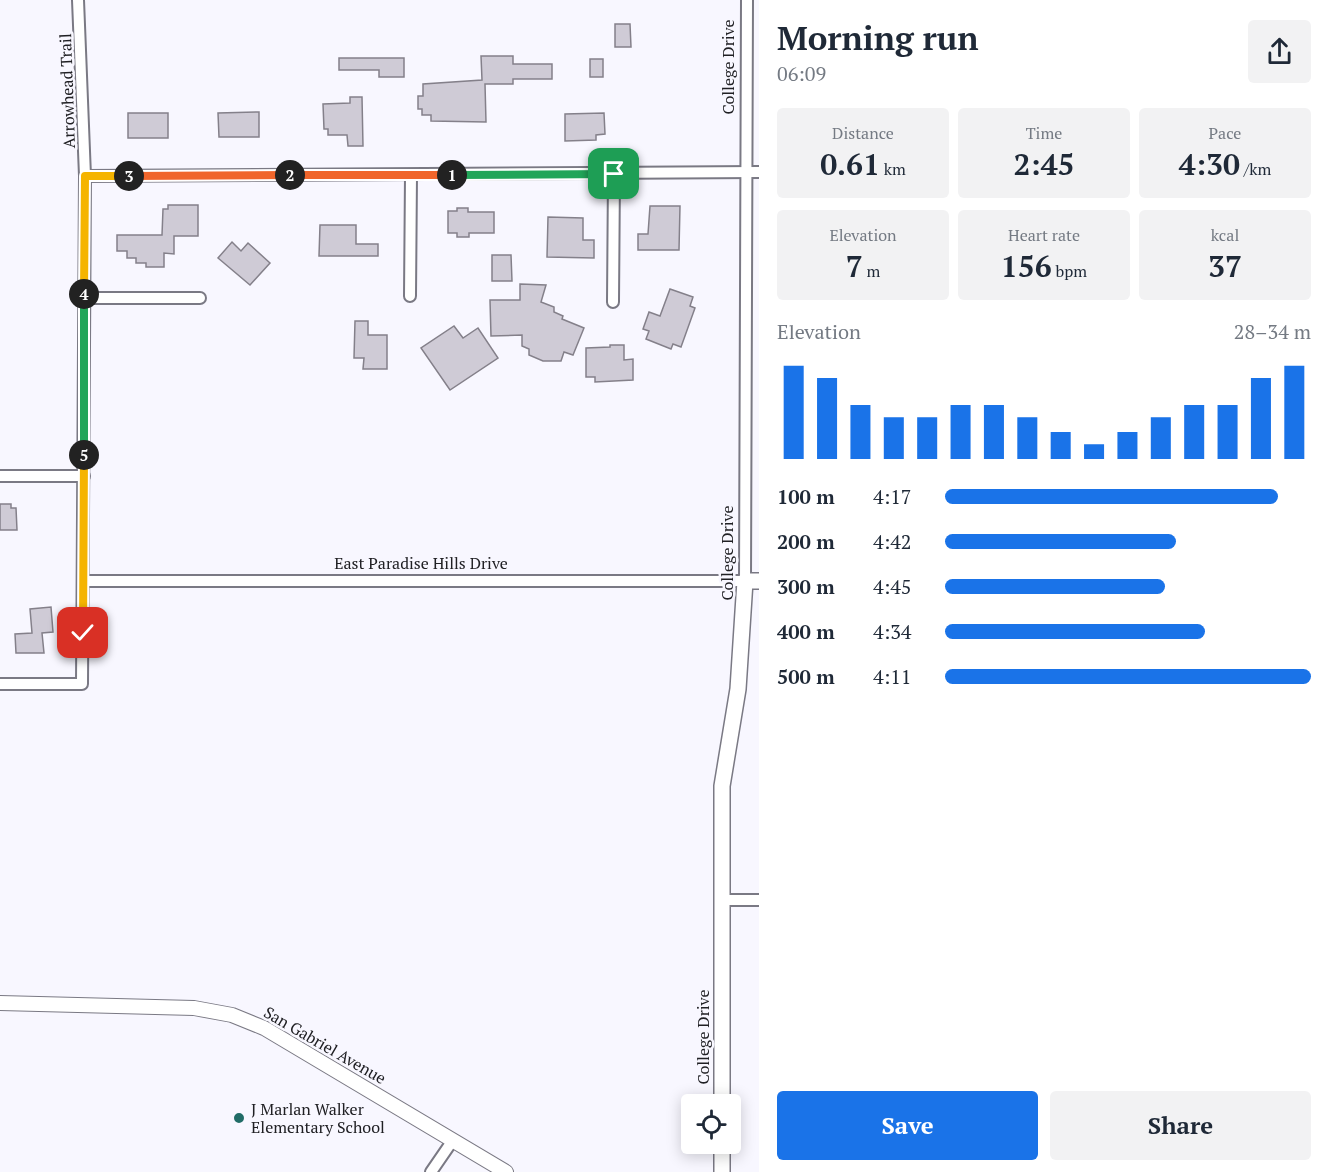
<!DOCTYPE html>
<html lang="en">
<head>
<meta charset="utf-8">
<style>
	:root { --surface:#fff; --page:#f2f2f3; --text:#1f2937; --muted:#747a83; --accent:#1a73e8 }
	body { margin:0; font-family:"PT Serif",serif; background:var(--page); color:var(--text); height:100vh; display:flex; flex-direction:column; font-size:22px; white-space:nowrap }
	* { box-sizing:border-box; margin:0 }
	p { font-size:20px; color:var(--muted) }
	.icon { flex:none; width:33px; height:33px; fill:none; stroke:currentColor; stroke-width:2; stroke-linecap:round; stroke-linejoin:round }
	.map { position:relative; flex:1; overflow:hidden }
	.sheet { display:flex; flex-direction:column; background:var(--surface); width:570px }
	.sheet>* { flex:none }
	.fabs { position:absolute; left:681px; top:1094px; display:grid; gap:12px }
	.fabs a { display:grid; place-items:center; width:60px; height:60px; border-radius:6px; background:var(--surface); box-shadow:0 3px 15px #0003; font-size:30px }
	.pin { position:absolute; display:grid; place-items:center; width:51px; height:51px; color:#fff; margin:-26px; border-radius:12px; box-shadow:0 3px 9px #0006 }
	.km { position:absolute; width:30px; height:30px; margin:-15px; border-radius:50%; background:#222; color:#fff; font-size:16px; line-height:30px; text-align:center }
	.round { display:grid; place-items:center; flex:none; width:63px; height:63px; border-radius:6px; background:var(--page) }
	.headline { display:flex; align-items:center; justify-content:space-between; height:102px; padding:0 18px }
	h1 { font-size:33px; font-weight:700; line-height:45px }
	.figures { display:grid; grid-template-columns:repeat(3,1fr); gap:9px; height:102px; padding:6px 18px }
	.figures div { display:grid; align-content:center; border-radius:6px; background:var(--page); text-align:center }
	.figures b { font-size:30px; font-weight:700 }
	.figures small { font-size:16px; font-weight:400 }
	.figures p { font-size:16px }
	.chart { height:168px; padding:12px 18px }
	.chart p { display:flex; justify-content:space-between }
	.chart svg { width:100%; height:108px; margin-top:6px; stroke:var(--accent); stroke-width:6 }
	.action { display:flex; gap:12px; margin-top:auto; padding:12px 18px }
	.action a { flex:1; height:69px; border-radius:6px; background:var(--accent); color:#fff; font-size:24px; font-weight:700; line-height:69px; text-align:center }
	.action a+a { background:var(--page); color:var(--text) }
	ul { padding:0 18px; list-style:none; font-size:20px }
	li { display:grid; grid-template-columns:96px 72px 1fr; align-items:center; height:45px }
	li i { height:15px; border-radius:8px; background:var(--accent) }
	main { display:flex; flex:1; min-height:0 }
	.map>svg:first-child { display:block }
</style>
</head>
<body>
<main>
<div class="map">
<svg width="759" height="1172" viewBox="0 0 759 1172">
	<rect width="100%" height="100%" fill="#f8f7ff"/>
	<g fill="#cfcbd6" stroke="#84808a" stroke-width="1.5">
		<path d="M615,24H630L631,47H615Z"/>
		<path d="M481,56H513V64H552V79H513V84H485L486,122L431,121V115H422V109H418V96H423V84L482,80Z"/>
		<path d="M339,58H404V77H379V70H339Z"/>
		<rect x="590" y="59" width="13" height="18"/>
		<path d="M350,97H362L363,146H348L347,135H328V129H324L323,104L350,103Z"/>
		<path d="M259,112V137H219L218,113Z"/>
		<rect x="128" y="113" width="40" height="25"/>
		<path d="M604,113L605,134L596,135V140L565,141V114Z"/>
		<path d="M168,205H198V236H174V254L164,253V267H146V263H136V258H127V251H117V235H162L163,209H168Z"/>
		<path d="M650,206H680L679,250H638V234H648Z"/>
		<path d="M457,208H468V212H494V233H469V237H457V233H448V211H457Z"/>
		<path d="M548,217L583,218V240H594V258L547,257Z"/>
		<path d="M320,225H356V244H378V256H319Z"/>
		<path d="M232,242L241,251L248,243L270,263L250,285L218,258Z"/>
		<path d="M492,255H511L512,281H492Z"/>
		<path d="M520,284L546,285L541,302L554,307V312L563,316L562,319L584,328L573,355L564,352L561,361H543L529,355V349L522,346V335L491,336L490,300H520Z"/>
		<path d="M670,289L693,297L690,306L695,308L681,347L673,344L671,349L646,339L649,331L643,329L649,312L660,316Z"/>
		<path d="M355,321H368V335H387V369H363L364,358H354Z"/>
		<path d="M454,326L463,338L478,328L498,358L450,390L421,348Z"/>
		<path d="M610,345H624V360L633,359V380L595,382V377H586V348L610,347Z"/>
		<path d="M0,504H11V508H16L17,530H0Z"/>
		<path d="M51,607L53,632L42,633L44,653H16L15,634L32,633L30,609Z"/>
	</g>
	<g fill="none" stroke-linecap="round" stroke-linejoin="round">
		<g stroke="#7a7984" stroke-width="14">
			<g id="minor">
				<path d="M85,176L759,172"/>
				<path d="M410,296L411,175"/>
				<path d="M84,298H200"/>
				<path d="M613,302L614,174"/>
				<path d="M0,476H84"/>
				<path d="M83,581H745L747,0"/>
				<path d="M0,684H82L85,176L78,0"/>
				<path d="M722,900H759"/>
				<path d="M431,1172L453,1140"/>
			</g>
		</g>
		<g stroke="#7a7984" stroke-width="16">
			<path id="tertiary" d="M0,1003L194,1008L232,1015L264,1028L506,1172"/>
		</g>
		<g stroke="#7a7984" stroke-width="18">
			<g id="secondary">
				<path d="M722,1104V786L738,689L745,581H759"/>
				<path d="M722,1143V1172"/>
			</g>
		</g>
		<use href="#minor" stroke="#fff" stroke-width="10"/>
		<use href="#tertiary" stroke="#fff" stroke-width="14"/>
		<use href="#secondary" stroke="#fff" stroke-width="15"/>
	</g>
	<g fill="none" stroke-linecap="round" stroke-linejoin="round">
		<g stroke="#fff" stroke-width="12">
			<path id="split-1" d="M452,175L614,174"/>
		</g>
		<g stroke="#fff" stroke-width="12">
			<path id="split-2" d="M290,175H452"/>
		</g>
		<g stroke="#fff" stroke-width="12">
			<path id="split-3" d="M129,176L290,175"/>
		</g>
		<g stroke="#fff" stroke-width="12">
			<path id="split-4" d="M84,294L85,176H129"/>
		</g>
		<g stroke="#fff" stroke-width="12">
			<path id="split-5" d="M84,455V294"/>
		</g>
		<g stroke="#fff" stroke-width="12">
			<path id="split-6" d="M83,633L84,455"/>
		</g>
		<use href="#split-1" stroke="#22a559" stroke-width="8"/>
		<use href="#split-2" stroke="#f0652b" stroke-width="8"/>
		<use href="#split-3" stroke="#f0652b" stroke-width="8"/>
		<use href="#split-4" stroke="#f5b400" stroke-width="8"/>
		<use href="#split-5" stroke="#22a559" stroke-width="8"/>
		<use href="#split-6" stroke="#f5b400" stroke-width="8"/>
	</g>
	<circle fill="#216c67" stroke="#f8f7ff" stroke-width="2" cx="239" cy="1118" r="6"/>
	<g text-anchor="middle" stroke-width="5" stroke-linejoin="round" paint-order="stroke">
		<g font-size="16" fill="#202024" stroke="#f8f7ff">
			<text transform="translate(728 67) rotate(-90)" y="6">College Drive</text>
			<text transform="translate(67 91) rotate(-92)" y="6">Arrowhead Trail</text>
			<text transform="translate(727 553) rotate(-90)" y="6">College Drive</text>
			<text x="421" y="569">East Paradise Hills Drive</text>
			<text transform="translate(703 1037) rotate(-90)" y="6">College Drive</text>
			<text transform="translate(325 1045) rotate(30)" y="6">San Gabriel Avenue</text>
		</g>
		<g font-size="16" fill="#202024" stroke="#f8f7ff" text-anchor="start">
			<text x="251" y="1115">J Marlan Walker<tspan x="251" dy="18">Elementary School</tspan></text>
		</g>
	</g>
</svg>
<div class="fabs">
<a><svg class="icon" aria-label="locate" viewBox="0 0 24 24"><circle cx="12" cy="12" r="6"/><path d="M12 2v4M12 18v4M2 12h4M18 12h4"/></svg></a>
</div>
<div class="pin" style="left:614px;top:174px;background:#1e9e55"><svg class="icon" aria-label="arrive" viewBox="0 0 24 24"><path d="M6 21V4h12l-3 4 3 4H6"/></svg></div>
<div class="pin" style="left:83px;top:633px;background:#d93025"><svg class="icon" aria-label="check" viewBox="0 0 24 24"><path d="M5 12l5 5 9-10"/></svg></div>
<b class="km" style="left:452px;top:175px">1</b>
<b class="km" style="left:290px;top:175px">2</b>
<b class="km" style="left:129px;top:176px">3</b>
<b class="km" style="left:84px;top:294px">4</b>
<b class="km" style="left:84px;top:455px">5</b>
</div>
<section class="sheet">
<div class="headline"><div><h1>Morning run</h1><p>06:09</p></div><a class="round"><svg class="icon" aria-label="share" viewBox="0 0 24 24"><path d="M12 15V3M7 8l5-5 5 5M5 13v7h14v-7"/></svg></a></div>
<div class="figures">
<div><p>Distance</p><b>0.61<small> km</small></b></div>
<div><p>Time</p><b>2:45</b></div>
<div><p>Pace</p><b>4:30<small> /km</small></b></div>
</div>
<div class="figures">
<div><p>Elevation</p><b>7<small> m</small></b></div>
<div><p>Heart rate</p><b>156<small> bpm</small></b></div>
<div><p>kcal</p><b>37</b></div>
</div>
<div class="chart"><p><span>Elevation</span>28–34 m</p>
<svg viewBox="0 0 160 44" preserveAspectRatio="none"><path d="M5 44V6M15 44V11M25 44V22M35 44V27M45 44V27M55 44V22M65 44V22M75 44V27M85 44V33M95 44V38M105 44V33M115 44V27M125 44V22M135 44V22M145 44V11M155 44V6"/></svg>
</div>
<ul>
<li><b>100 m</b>4:17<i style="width:91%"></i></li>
<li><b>200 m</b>4:42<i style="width:63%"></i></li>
<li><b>300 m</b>4:45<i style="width:60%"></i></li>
<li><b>400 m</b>4:34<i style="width:71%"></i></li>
<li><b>500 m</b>4:11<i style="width:100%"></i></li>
</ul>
<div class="action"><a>Save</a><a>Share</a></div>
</section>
</main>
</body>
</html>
